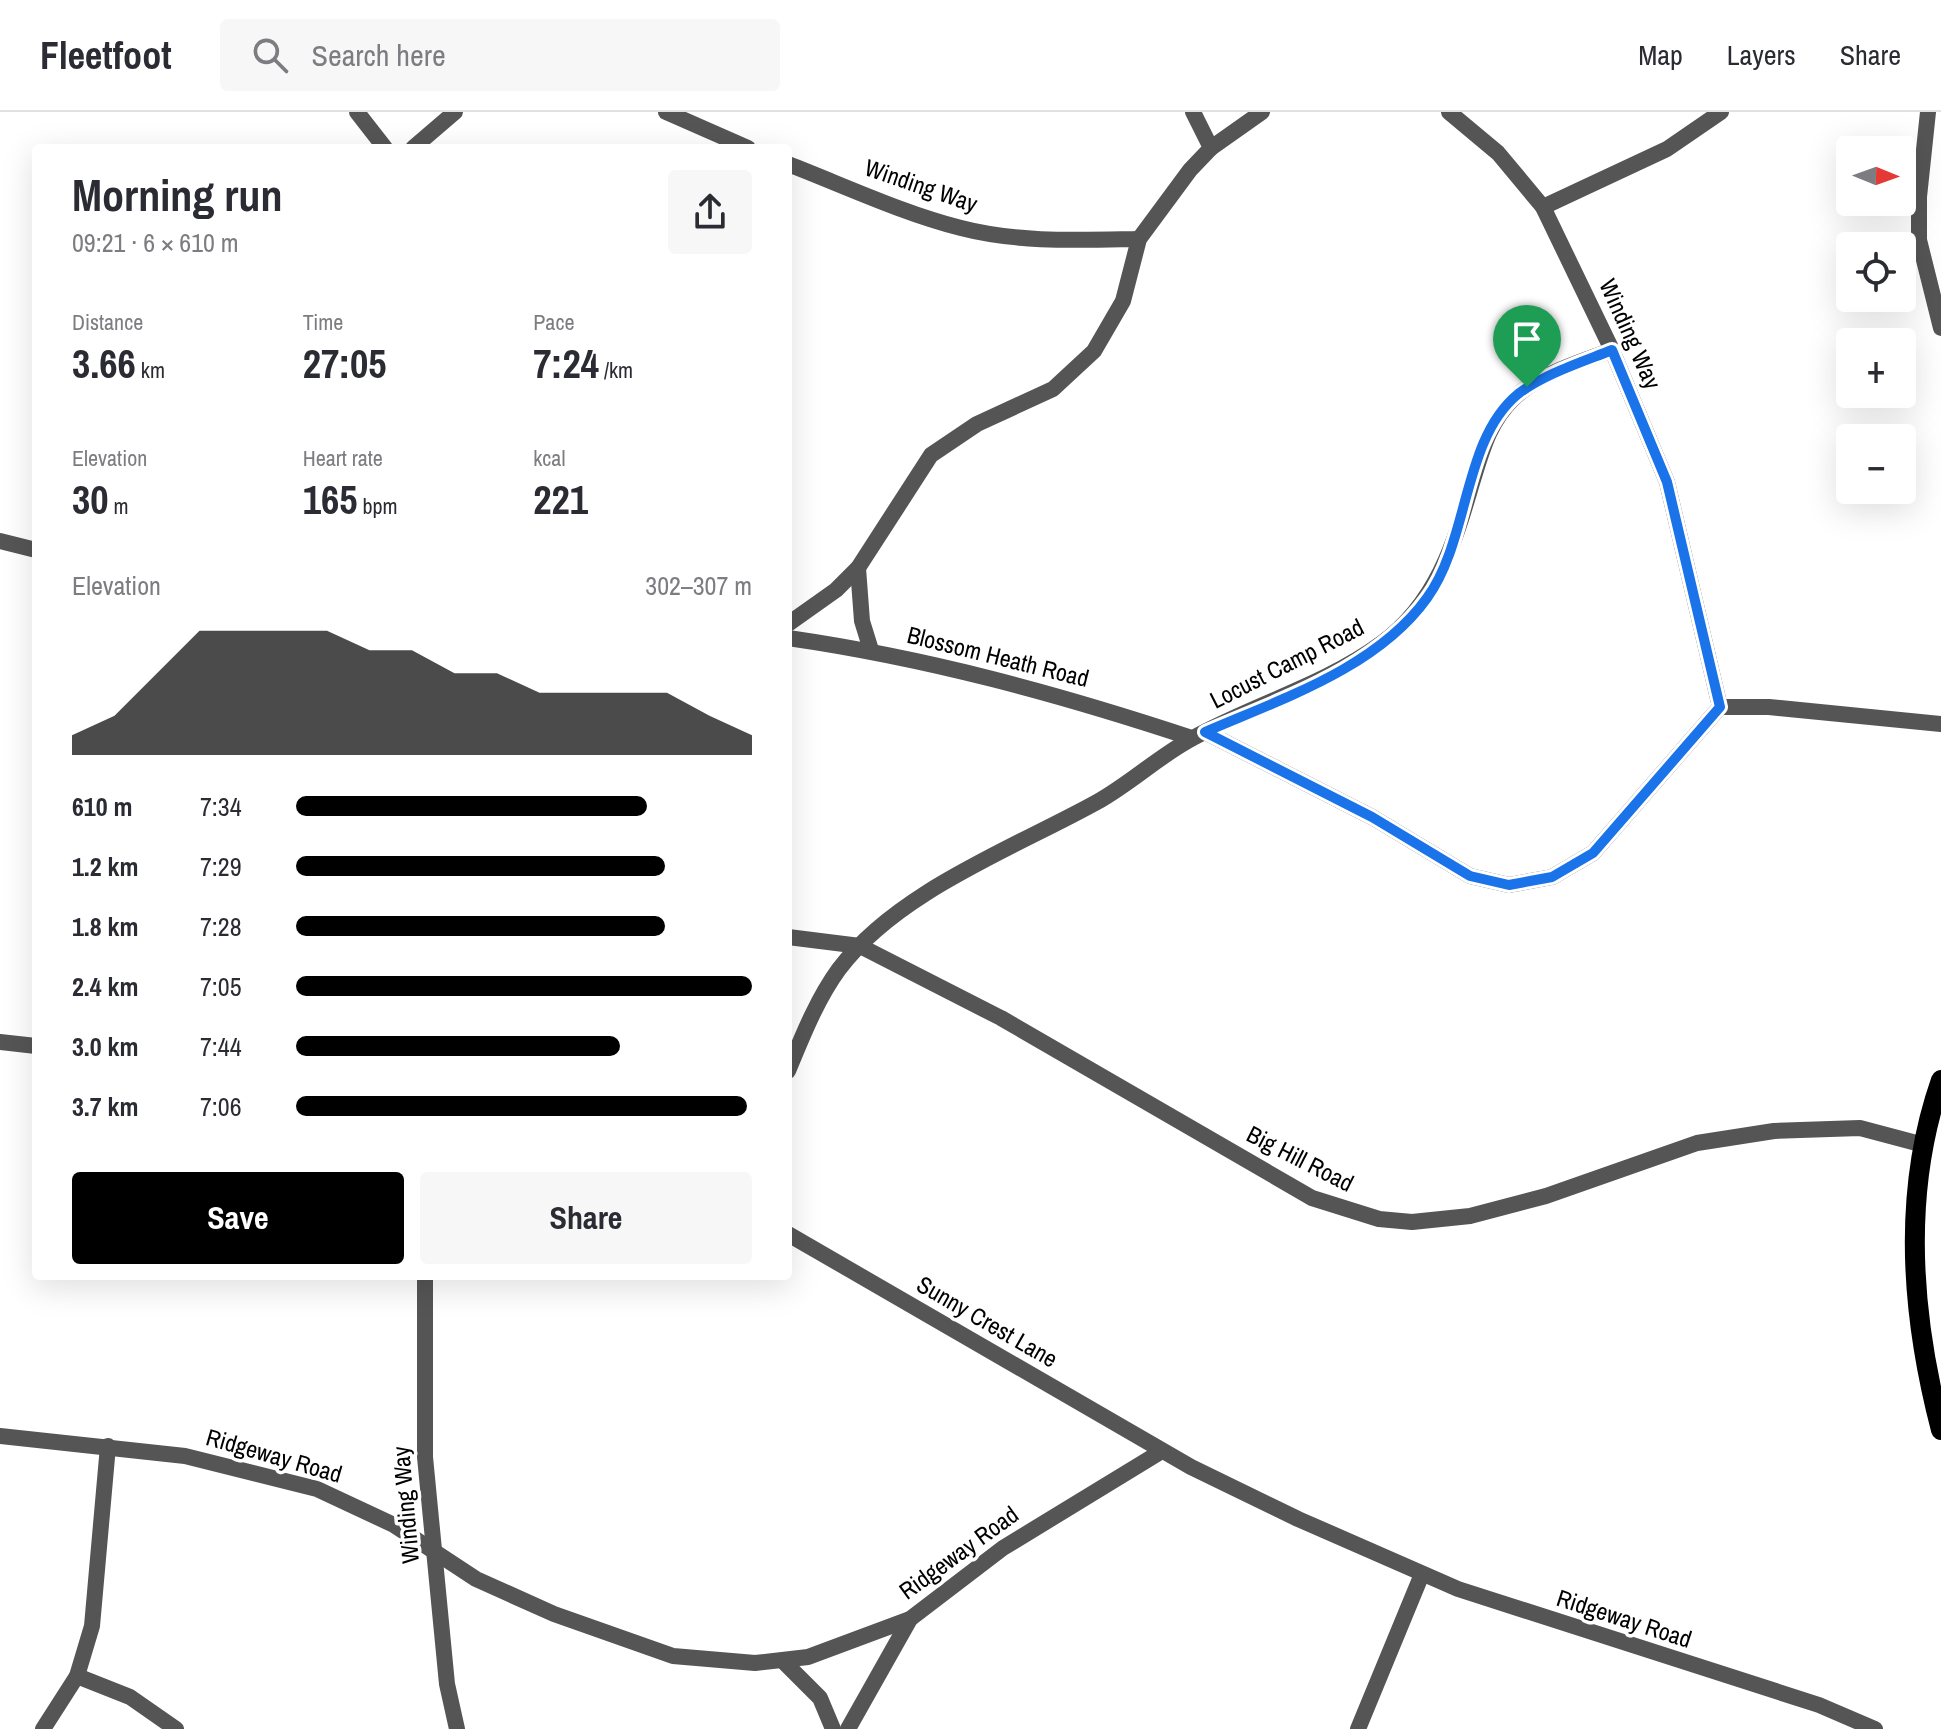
<!DOCTYPE html>
<html lang="en">
<head>
<meta charset="utf-8">
<style>
	:root { --surface:#fff; --page:#f7f7f7; --text:#2b2b33; --muted:#7c7c81; --line:#e1e1e2; --accent:#000 }
	body { margin:0; font-family:"Archivo Narrow",sans-serif; background:var(--page); color:var(--text); height:100vh; display:flex; flex-direction:column; font-size:30px; white-space:nowrap }
	* { box-sizing:border-box; margin:0 }
	p { font-size:26px; color:var(--muted) }
	.icon { flex:none; width:44px; height:44px; fill:none; stroke:currentColor; stroke-width:2; stroke-linecap:round; stroke-linejoin:round }
	.map { position:relative; flex:1; overflow:hidden }
	.details { position:absolute; left:32px; top:32px; width:760px; height:1136px; display:flex; flex-direction:column; background:var(--surface); border-radius:8px; box-shadow:0 8px 32px #0002 }
	.details>* { flex:none }
	.needle { width:52px; rotate:91deg }
	.fabs { position:absolute; left:1836px; top:24px; display:grid; gap:16px }
	.fabs a { display:grid; place-items:center; width:80px; height:80px; border-radius:8px; background:var(--surface); box-shadow:0 8px 32px #0002; font-size:40px }
	.pin { position:absolute; display:grid; place-items:center; width:68px; height:68px; color:#fff; margin:-82px -34px; border-radius:50% 50% 50% 0; rotate:-45deg; box-shadow:0 0 8px #0007 }
	.pin .icon { rotate:45deg }
	.round { display:grid; place-items:center; flex:none; width:84px; height:84px; border-radius:8px; background:var(--page) }
	.summary { display:flex; align-items:center; justify-content:space-between; height:136px; padding:0 40px }
	h1 { font-size:44px; font-weight:700; line-height:60px }
	.stats { display:grid; grid-template-columns:repeat(3,1fr); gap:12px; height:136px; padding:8px 40px }
	.stats div { display:grid; align-content:center }
	.stats b { font-size:40px; font-weight:700 }
	.stats small { font-size:22px; font-weight:400 }
	.stats p { font-size:22px }
	.chart { height:224px; padding:16px 40px }
	.chart p { display:flex; justify-content:space-between }
	.chart svg { width:100%; height:144px; margin-top:8px; fill:var(--accent); opacity:.7 }
	.primary-button { display:flex; gap:16px; margin-top:auto; padding:16px 40px }
	.primary-button a { flex:1; height:92px; border-radius:8px; background:var(--accent); color:#fff; font-size:32px; font-weight:700; line-height:92px; text-align:center }
	.primary-button a+a { background:var(--page); color:var(--text) }
	ul { padding:0 40px; list-style:none; font-size:26px }
	li { display:grid; grid-template-columns:128px 96px 1fr; align-items:center; height:60px }
	li i { height:20px; border-radius:10px; background:var(--accent) }
	header { display:flex; align-items:center; gap:48px; box-sizing:border-box; height:112px; padding:0 40px; background:var(--surface); border-bottom:2px solid var(--line) }
	header strong { font-size:38px }
	nav { display:flex; gap:44px; margin-inline-start:auto; font-size:28px }
	.search { width:560px; height:72px; background:var(--page); display:flex; align-items:center; gap:20px; box-sizing:border-box; padding:0 28px; border-radius:8px; color:var(--muted); font-size:30px }
	.map>svg:first-child { display:block }
</style>
</head>
<body>
<header>
<strong>Fleetfoot</strong>
<div class="search"><svg class="icon" aria-label="search" viewBox="0 0 24 24"><circle cx="10" cy="10" r="6"/><path d="M15 15l6 6"/></svg>Search here</div>
<nav><a>Map</a><a>Layers</a><a>Share</a></nav>
</header>
<div class="map">
<svg width="1941" height="1617" viewBox="0 0 1941 1617">
	<rect width="100%" height="100%" fill="#fff"/>
	<g fill="none" stroke-linecap="round" stroke-linejoin="round">
		<g stroke="#555" stroke-width="16">
			<path d="M357,0L385,36"/>
			<path d="M666,0L748,36"/>
			<path d="M1449,0L1498,41L1543,95L1612,238L1667,370L1720,595"/>
			<path d="M1928,0L1919,85V128L1941,216"/>
			<path d="M413,36L455,0"/>
			<path d="M1211,36L1262,0"/>
			<path d="M788,52C845,74 902,101 961,116C1019,131 1080,128 1139,127"/>
			<path d="M1543,95L1667,37L1721,0"/>
			<path d="M0,429L36,438"/>
			<path d="M858,456L862,509L871,538"/>
			<path d="M788,512L836,478L858,456L931,343L977,312L1053,277L1094,239L1123,189L1139,127L1190,58L1211,36L1193,0"/>
			<path d="M788,526C927,546 1059,582 1192,626"/>
			<path d="M1205,620L1372,705L1470,764L1509,773L1552,765L1593,741L1720,595H1769L1941,612"/>
			<path d="M788,825L860,834L1001,906L1312,1086L1379,1107L1412,1110L1470,1104L1546,1084L1697,1031L1774,1019L1860,1016L1924,1033"/>
			<path d="M0,930L36,934"/>
			<path d="M788,959C802,925 817,887 839,857C898,779 1014,736 1097,690C1131,671 1159,644 1193,626C1255,592 1325,573 1382,531C1436,491 1454,433 1472,371C1482,339 1489,310 1514,286C1539,262 1581,250 1612,238"/>
			<path d="M788,1122L1191,1355L1298,1407L1458,1477L1819,1593L1875,1617"/>
			<path d="M425,1164V1345L447,1572L457,1617"/>
			<path d="M0,1324L185,1344L317,1377L394,1413L476,1467L554,1502L673,1544L755,1551L808,1545L910,1507L1003,1436L1162,1339"/>
			<path d="M784,1550L820,1586L833,1617"/>
			<path d="M77,1564L130,1585L176,1617"/>
			<path d="M43,1617L77,1564L92,1514L108,1334"/>
			<path d="M848,1617L910,1507"/>
			<path d="M1358,1617L1422,1462"/>
		</g>
		<path stroke="#000" stroke-width="20" d="M1941,968C1901,1082 1911,1203 1941,1318"/>
	</g>
	<g fill="none" stroke-linecap="round" stroke-linejoin="round">
		<g stroke="#fff" stroke-width="16">
			<path id="route" d="M1612,238L1667,370L1720,595L1593,741L1552,765L1509,773L1470,764L1372,705L1205,620C1281,587 1377,556 1427,486C1470,427 1462,328 1518,282C1544,262 1582,250 1612,238Z"/>
		</g>
		<use href="#route" stroke="#1a73e8" stroke-width="10"/>
	</g>
	<g text-anchor="middle" stroke-width="7" stroke-linejoin="round" paint-order="stroke">
		<g font-size="24" fill="#000" stroke="#fff">
			<text transform="translate(921 74) rotate(19)" y="8">Winding Way</text>
			<text transform="translate(1630 222) rotate(66)" y="8">Winding Way</text>
			<text transform="translate(998 545) rotate(14)" y="8">Blossom Heath Road</text>
			<text transform="translate(1287 552) rotate(-27)" y="8">Locust Camp Road</text>
			<text transform="translate(1300 1047) rotate(27)" y="8">Big Hill Road</text>
			<text transform="translate(987 1210) rotate(30)" y="8">Sunny Crest Lane</text>
			<text transform="translate(274 1344) rotate(16)" y="8">Ridgeway Road</text>
			<text transform="translate(406 1393) rotate(-95)" y="8">Winding Way</text>
			<text transform="translate(959 1441) rotate(-36)" y="8">Ridgeway Road</text>
			<text transform="translate(1624 1507) rotate(18)" y="8">Ridgeway Road</text>
		</g>
	</g>
</svg>
<div class="fabs">
<a><svg class="needle" viewBox="-14 -14 28 28"><path d="M0-13l5 13h-10z" fill="#e53935"/><path d="M0 13l5-13h-10z" fill="#7c7c81"/></svg></a>
<a><svg class="icon" aria-label="locate" viewBox="0 0 24 24"><circle cx="12" cy="12" r="6"/><path d="M12 2v4M12 18v4M2 12h4M18 12h4"/></svg></a>
<a>+</a>
<a>−</a>
</div>
<div class="pin" style="left:1527px;top:275px;background:#1e9e55"><svg class="icon" aria-label="arrive" viewBox="0 0 24 24"><path d="M6 21V4h12l-3 4 3 4H6"/></svg></div>
<section class="details">
<div class="summary"><div><h1>Morning run</h1><p>09:21 · 6 × 610 m</p></div><a class="round"><svg class="icon" aria-label="share" viewBox="0 0 24 24"><path d="M12 15V3M7 8l5-5 5 5M5 13v7h14v-7"/></svg></a></div>
<div class="stats">
<div><p>Distance</p><b>3.66<small> km</small></b></div>
<div><p>Time</p><b>27:05</b></div>
<div><p>Pace</p><b>7:24<small> /km</small></b></div>
</div>
<div class="stats">
<div><p>Elevation</p><b>30<small> m</small></b></div>
<div><p>Heart rate</p><b>165<small> bpm</small></b></div>
<div><p>kcal</p><b>221</b></div>
</div>
<div class="chart"><p><span>Elevation</span>302–307 m</p>
<svg viewBox="0 0 160 44" preserveAspectRatio="none"><path d="M0 44V38L10 32L20 19L30 6L40 6L50 6L60 6L70 12L80 12L90 19L100 19L110 25L120 25L130 25L140 25L150 32L160 38V44z"/></svg>
</div>
<ul>
<li><b>610 m</b>7:34<i style="width:77%"></i></li>
<li><b>1.2 km</b>7:29<i style="width:81%"></i></li>
<li><b>1.8 km</b>7:28<i style="width:81%"></i></li>
<li><b>2.4 km</b>7:05<i style="width:100%"></i></li>
<li><b>3.0 km</b>7:44<i style="width:71%"></i></li>
<li><b>3.7 km</b>7:06<i style="width:99%"></i></li>
</ul>
<div class="primary-button"><a>Save</a><a>Share</a></div>
</section>
</div>
</body>
</html>
